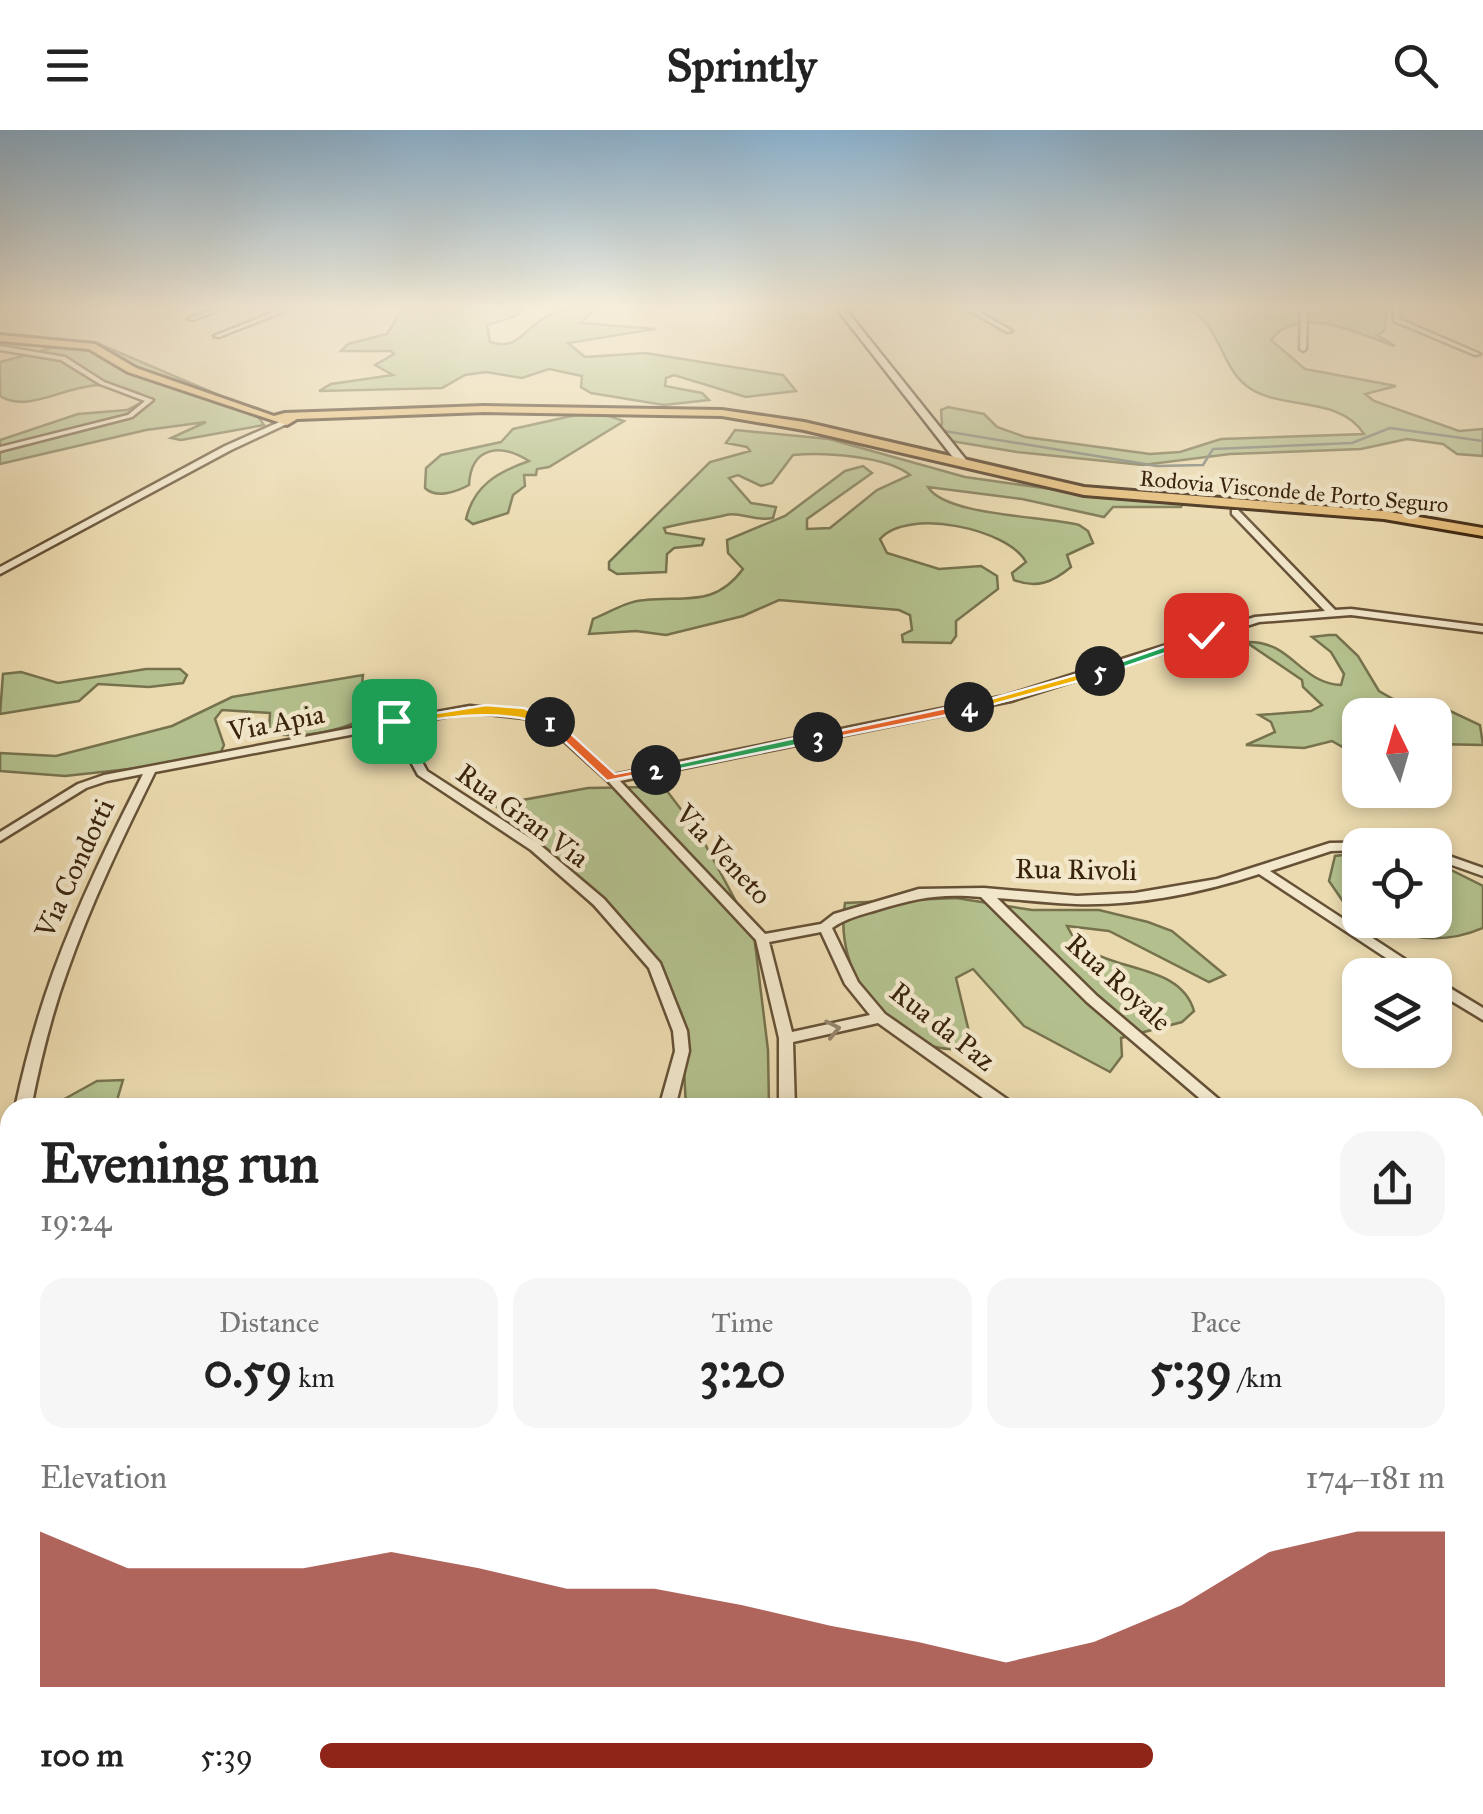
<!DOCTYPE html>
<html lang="en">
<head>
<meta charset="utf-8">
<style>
	:root { --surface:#fff; --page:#f6f6f6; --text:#222; --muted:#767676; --accent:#8f2418 }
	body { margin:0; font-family:"IM FELL Great Primer",serif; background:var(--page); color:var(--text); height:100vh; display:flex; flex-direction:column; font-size:38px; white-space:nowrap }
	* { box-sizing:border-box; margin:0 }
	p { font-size:32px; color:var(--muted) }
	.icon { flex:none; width:55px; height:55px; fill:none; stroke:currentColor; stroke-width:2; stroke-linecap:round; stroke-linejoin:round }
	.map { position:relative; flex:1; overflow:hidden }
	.details { position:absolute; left:0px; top:968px; width:1485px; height:718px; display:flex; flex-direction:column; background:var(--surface); border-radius:30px 30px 0 0; box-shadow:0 5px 15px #0003 }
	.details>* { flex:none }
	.needle { width:65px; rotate:355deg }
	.buttons { position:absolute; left:1342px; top:568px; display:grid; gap:20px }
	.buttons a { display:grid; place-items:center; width:110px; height:110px; border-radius:20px; background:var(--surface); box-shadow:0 5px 15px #0003; font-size:50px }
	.pin { position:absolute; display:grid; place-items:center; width:85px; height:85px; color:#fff; margin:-42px; border-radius:20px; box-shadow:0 5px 15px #0006 }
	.km { position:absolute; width:50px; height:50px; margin:-25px; border-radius:50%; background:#222; color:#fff; font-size:28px; line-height:50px; text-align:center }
	.round { display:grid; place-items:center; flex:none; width:105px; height:105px; border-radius:30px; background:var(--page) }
	.headline { display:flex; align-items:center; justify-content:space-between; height:170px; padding:0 40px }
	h1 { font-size:55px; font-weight:800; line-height:75px }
	.figures { display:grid; grid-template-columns:repeat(3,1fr); gap:15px; height:170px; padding:10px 40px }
	.figures div { display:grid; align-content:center; border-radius:25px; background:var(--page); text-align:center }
	.figures b { font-size:50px; font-weight:800 }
	.figures small { font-size:28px; font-weight:400 }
	.figures p { font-size:28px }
	.chart { height:280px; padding:20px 40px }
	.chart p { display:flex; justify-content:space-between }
	.chart svg { width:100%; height:180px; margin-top:10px; fill:var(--accent); opacity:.7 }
	ul { padding:0 40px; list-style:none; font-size:32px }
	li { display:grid; grid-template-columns:160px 120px 1fr; align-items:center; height:75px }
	li i { height:25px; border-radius:12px; background:var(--accent) }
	header { display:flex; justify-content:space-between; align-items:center; height:130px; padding:0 40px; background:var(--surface); font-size:45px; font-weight:800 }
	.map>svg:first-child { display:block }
</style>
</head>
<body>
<header><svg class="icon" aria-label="menu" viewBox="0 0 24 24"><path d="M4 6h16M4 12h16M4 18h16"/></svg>Sprintly<svg class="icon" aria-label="search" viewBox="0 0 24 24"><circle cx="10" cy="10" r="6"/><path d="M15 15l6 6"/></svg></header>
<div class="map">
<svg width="1483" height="1684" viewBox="0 0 1483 1684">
	<rect width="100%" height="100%" fill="#ebdaaf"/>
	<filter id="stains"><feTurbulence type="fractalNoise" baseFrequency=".002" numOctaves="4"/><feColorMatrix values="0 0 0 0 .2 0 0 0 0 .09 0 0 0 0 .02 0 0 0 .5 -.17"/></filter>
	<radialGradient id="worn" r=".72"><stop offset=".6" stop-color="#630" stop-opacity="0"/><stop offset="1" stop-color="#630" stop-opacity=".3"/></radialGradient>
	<g fill="#b3c08d" stroke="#76724d" stroke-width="2.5">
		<path d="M426,175H527L516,186L487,195L490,212C515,220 520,205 537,193C554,180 577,175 598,175L581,193L655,199L568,213L585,227L645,223L783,245L796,261L746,267L674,245L666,248L665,256L702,263L709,270L664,275L591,263L581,257L582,246L549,239L522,248L486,242L465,245L442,258L319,261L331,254L393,245L375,235L394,224L391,221H341L348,214L387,204L401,181Z"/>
		<path d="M1184,175H1388L1384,201L1377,205L1395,216C1361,205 1299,172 1271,210L1305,239L1396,256L1365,264L1374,271L1459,301L1483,299V326L1457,324L1443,314L1407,309L1361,319L1230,324L1143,335L1017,322L951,311L934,301L942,294L941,280L948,277L984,284L997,297L1025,307L1150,324L1180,322L1221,309L1364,304C1340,266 1284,280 1251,259C1219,239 1223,195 1184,175Z"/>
		<path d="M97,213L237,273L255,282L264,295L181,310L171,308L206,292L146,300L0,334V310L78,284L127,280L148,269C88,229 40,290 0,266V232L62,215Z"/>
		<path d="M594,281L624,291L549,337L537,339L536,345H524L525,356L513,365L508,383L473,394L466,389C474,355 498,342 529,331C501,313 471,316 469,355C456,362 436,369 425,358L426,338L441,325L501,312L513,299Z"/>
		<path d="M735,300L829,309L965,347L1108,367L1184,372L1181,377H1113L1104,387L1022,369L928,357C945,386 1046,386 1079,395L1088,401L1093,413L1067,425L1071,437C1053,452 1037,459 1014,450L1012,443L1026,432C1008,399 908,377 880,409L887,423L939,439L981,436L997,446L998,459L956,491V506L951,513L903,512L902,505L912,500L910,485L899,480L779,470L743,486L666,505L636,501L589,504L593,489C610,482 627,471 645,470C686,466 715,477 743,439L728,423L727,410L785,386L845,341L863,336L872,343L807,389V399L830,398L877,360L910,345C887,326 823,322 793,325L772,353L761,356L738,345L729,348L751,373L776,377L773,388C755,392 739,381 726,385C706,390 685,392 664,398L666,403L704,409L702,415L674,418L667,424L666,442L617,444L609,439V432L710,332L750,321L747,317L726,313Z"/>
		<path d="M1329,505H1336L1358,526L1379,561L1393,569L1448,580L1480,595L1483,615L1435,614V585H1360V627L1332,611L1304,618L1246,615L1275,602L1271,592L1259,585L1311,581L1322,575L1303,557L1302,550L1246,512C1292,510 1299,553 1341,555L1344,544L1331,522L1312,507Z"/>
		<path d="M146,539H180L187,545L183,553L149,557L98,554L79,571L0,584L3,544L21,542L58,553Z"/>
		<path d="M363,545L362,555L379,578C355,600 301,610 269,603L270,583L222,580L215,589L224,615L220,624L203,631L65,646L0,641V623L56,626L172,596L232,567Z"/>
		<path d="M650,657L667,661L699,703L754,805L768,920L769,977H686L681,883L653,838L495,675L588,658Z"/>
		<path d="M1360,723V787L1349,780L1329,751L1335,726Z"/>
		<path d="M1435,732L1483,756V798C1444,815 1403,810 1365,790H1435Z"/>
		<path d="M956,768L1032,780H1099L1148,792L1172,801L1225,845L1209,852L1109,801L1067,796C1090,848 1178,825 1194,881L1182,892L1121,908L1122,926L1110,942L1024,896L973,839L956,848L970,906L959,919C888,923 833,841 845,773Z"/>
		<path d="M123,950L115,977H50L97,951Z"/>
		<path d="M0,1457L10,1462V1675H411L427,1684H0Z"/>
		<path d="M702,1675H880L886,1684H705Z"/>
	</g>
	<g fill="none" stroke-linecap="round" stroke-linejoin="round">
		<path stroke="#777c74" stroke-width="2.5" d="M944,301L1157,336L1203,335L1213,319L1352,313L1390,298L1483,311"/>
		<g stroke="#665136" stroke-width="5">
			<g id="street">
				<path d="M223,175H232L193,190L188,189Z"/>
				<path d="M292,175H300L219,207L214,206Z"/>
				<path d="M960,175H967L1012,201L1007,202Z"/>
				<path d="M1301,175H1307L1306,219L1303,221L1300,219Z"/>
				<path d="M1393,175H1399V189L1480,224L1475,225L1394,191Z"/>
				<path d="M0,216L65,227L104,252L153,270L132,287L0,321V317L128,285L145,271L100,254L61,230L0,220Z"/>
				<path d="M284,290L291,292L231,320L0,444V437L225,316Z"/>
				<path d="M1232,380H1238L1335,480L1351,479L1483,496V502L1351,485L1259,492L1011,571L620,651L765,804L821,794L834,784L919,759L984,758L1077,766L1135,763L1217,749L1330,713L1394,712L1396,715H1360V720L1331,721L1270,741L1429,845H1412L1259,744C1201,763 1136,776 1075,774C1049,773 1023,770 997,768L1097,866L1229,978H1211L1087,872L981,767C941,763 916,768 877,780C861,785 846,788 832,798L858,852L885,884L1014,974L1016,978H997L878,893L793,912L795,978H779V908L756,810L608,651L541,590L470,582L402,595L427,641L539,714L604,769L660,833L687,901L689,921L675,978H659L675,921L673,901L649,838L594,775L531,720L418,645L392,597L155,642C123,707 91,773 67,842C51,886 40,932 31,978H15C25,932 37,887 53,843C78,774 110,709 143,644L107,651L86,658L0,711V702L78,654L104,645L389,591L394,588L398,589L470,576L548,585L614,645L1005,566L1255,487L1325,481L1232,384ZM821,802L845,854L870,885L792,902L769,812Z"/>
				<path d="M1435,721L1483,738V746L1435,729Z"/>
				<path d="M1435,849L1483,878V890L1435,861Z"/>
				<path d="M10,1046V1097L6,1111L0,1113V1062L4,1047Z"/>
				<path d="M1475,1187L1483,1191V1221L1475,1218Z"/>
				<path d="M0,1443L10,1447V1469L0,1465Z"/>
				<path d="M403,1675H437L441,1684H407Z"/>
				<path d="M678,1675H703L707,1684H682Z"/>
			</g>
		</g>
		<g stroke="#3a230d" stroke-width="5">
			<path id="secondary" d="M834,175H842L967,331V335H959Z"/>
		</g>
		<g stroke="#3a230d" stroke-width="6">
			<path id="primary" d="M0,205L95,214L136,238L274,286L285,283L484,276L722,280L804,292L1084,357L1384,381L1483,398V406L1384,389L1084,365L804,300L722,286L484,282L297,289L287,295L128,242L89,219L0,211Z"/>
		</g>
		<use href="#street" fill="#f2e7cb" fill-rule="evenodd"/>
		<use href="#secondary" fill="#f2e7cb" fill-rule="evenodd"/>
		<use href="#primary" fill="#e6bd78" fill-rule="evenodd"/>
	</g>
	<defs><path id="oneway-chevron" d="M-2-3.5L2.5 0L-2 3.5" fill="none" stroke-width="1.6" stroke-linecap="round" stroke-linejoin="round" transform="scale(2.5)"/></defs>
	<use stroke="#96856c" href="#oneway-chevron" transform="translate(833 899) rotate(-12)"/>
	<linearGradient id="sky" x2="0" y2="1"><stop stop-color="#8bb5d5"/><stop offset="0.43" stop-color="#f6eedb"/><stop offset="1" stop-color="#f6eedb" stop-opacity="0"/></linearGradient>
	<rect width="1483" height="411" fill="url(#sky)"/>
	<path fill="#f5b400" stroke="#fff" stroke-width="2.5" d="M486,575L524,578L557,592L550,595C493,578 453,587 394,595L388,591Z"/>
	<path fill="#f0652b" stroke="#fff" stroke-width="2.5" d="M546,589H555L615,644L656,636L662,640L607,651L546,594Z"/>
	<path fill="#22a559" stroke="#fff" stroke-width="2.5" d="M818,603L822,610L656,644L649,640Z"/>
	<path fill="#f0652b" stroke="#fff" stroke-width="2.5" d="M969,573L973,580L818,611L811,607Z"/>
	<path fill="#f5b400" stroke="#fff" stroke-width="2.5" d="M1100,538L1104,544L969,581L962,577Z"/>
	<path fill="#22a559" stroke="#fff" stroke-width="2.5" d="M1206,502L1210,508L1104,544L1094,541Z"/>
	<g text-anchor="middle" stroke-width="9" stroke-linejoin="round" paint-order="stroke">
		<g font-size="22" fill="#3a230d" stroke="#f2e7cb">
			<text transform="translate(1294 361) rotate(5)" y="8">Rodovia Visconde de Porto Seguro</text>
		</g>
		<g font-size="28" fill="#3a230d" stroke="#f2e7cb">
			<text transform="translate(276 592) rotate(-11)" y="10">Via Apia</text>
			<text transform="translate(523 685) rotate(36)" y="10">Rua Gran Via</text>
			<text transform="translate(724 724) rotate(47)" y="10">Via Veneto</text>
			<text transform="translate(74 738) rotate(-65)" y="10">Via Condotti</text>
			<text transform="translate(1076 739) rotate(1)" y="10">Rua Rivoli</text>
			<text transform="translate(1119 852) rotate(42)" y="10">Rua Royale</text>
			<text transform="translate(943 896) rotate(38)" y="10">Rua da Paz</text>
		</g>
	</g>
	<rect width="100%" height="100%" filter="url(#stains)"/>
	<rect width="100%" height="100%" fill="url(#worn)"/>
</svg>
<div class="buttons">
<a><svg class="needle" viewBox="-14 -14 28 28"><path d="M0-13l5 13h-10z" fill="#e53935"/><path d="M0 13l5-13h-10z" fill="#767676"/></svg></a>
<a><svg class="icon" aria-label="locate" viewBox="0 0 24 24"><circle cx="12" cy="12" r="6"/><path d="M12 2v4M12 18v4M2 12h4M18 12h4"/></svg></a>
<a><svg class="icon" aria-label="layers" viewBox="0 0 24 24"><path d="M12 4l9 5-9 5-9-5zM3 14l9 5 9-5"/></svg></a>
</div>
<div class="pin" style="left:394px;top:591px;background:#1e9e55"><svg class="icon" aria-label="arrive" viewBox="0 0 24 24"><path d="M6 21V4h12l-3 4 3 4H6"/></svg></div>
<div class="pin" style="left:1206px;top:505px;background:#d93025"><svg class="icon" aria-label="check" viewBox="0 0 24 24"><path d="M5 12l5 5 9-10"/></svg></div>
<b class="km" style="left:550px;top:592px">1</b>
<b class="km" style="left:656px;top:640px">2</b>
<b class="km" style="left:818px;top:607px">3</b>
<b class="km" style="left:969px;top:577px">4</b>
<b class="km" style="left:1100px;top:541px">5</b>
<section class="details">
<div class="headline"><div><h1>Evening run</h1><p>19:24</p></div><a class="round"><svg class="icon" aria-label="share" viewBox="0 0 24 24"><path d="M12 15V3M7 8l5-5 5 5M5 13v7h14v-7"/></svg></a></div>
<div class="figures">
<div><p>Distance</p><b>0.59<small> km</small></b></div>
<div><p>Time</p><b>3:20</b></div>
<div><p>Pace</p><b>5:39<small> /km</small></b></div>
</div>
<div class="chart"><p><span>Elevation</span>174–181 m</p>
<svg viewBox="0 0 160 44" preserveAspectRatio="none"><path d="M0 44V6L10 15L20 15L30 15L40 11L50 15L60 20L70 20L80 24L90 29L100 33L110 38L120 33L130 24L140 11L150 6L160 6V44z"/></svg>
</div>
<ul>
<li><b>100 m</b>5:39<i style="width:74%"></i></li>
</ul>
</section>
</div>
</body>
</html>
